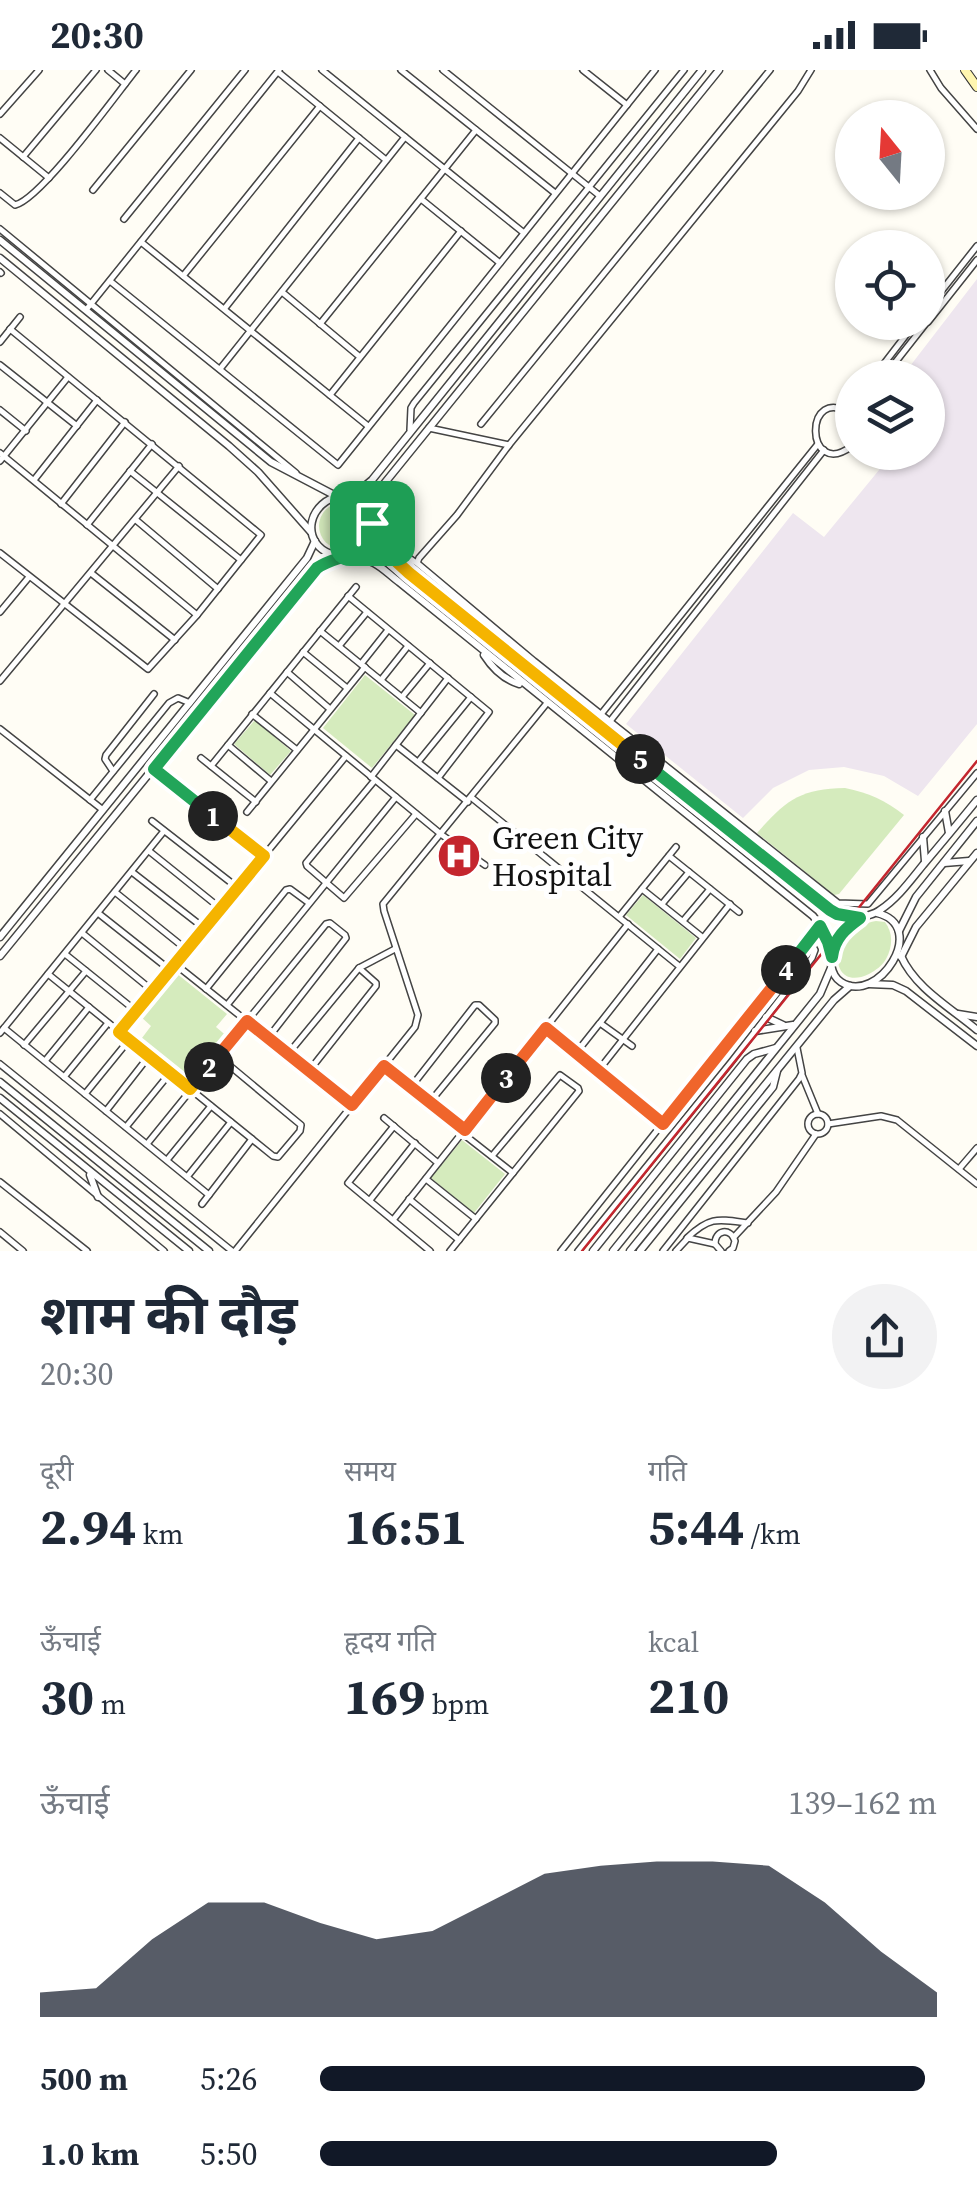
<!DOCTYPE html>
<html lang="hi">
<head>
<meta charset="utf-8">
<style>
	:root { --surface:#fff; --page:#f2f2f3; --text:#1f2937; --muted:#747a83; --accent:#111827 }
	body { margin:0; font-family:"Source Serif 4","Noto Sans Devanagari",serif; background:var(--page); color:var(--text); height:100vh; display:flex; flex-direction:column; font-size:38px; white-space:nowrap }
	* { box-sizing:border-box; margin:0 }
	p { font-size:32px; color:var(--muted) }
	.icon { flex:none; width:55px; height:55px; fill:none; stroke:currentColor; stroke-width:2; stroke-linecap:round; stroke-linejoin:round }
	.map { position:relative; height:1181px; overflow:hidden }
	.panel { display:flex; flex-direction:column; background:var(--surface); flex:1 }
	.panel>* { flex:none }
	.needle { width:65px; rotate:342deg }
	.buttons { position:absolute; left:835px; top:30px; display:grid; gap:20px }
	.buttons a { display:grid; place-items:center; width:110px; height:110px; border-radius:50%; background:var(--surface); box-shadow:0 2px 8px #0004; font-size:50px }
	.pin { position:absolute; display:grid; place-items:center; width:85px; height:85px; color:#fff; margin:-42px; border-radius:20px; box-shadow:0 5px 15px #0006 }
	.km { position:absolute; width:50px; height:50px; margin:-25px; border-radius:50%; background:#222; color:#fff; font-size:28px; line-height:50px; text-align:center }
	.round { display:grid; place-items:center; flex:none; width:105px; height:105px; border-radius:52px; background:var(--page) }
	.head { display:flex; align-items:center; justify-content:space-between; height:170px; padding:0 40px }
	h1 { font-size:55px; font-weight:700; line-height:75px }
	.figures { display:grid; grid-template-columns:repeat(3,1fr); gap:15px; height:170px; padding:10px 40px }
	.figures div { display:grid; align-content:center }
	.figures b { font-size:50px; font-weight:700 }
	.figures small { font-size:28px; font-weight:400 }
	.figures p { font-size:28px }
	.chart { height:280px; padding:20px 40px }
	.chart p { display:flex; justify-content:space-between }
	.chart svg { width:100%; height:180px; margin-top:10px; fill:var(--accent); opacity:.7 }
	ul { padding:0 40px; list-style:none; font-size:32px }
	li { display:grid; grid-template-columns:160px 120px 1fr; align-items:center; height:75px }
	li i { height:25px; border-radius:12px; background:var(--accent) }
	.status { display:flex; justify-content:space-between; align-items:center; height:70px; padding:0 50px; background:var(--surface); direction:ltr }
	.status svg { height:28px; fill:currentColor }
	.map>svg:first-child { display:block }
</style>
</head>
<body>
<div class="status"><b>20:30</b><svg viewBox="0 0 49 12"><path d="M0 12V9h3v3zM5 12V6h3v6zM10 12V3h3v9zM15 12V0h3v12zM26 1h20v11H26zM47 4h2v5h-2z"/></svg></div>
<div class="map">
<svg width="977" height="1181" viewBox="0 0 977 1181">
	<rect width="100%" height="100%" fill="#fffdf5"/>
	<path fill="#eee6ef" d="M977,209V654L918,726L884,706L844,697L809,700L773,718L743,748L626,654L793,443L824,467L893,383L928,382V340L939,325L928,316V308L917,307L907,300Z"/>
	<g fill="#d5ebbd">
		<circle cx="342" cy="456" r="23"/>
		<path d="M365,605L415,645L372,698L323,658Z"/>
		<path d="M255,650L291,681L270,705L234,674Z"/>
		<path d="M845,718C869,723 885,730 904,745L839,824L834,825L757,763C786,730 800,719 845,718Z"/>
		<path d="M643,825L696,868L680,889L626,845Z"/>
		<path d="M876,851L885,852C893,863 893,876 886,889C882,896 876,900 869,904C828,924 825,860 876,851Z"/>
		<path d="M176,903L227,944L216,957L229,968L191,1015L139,972L151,956L140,946Z"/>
		<path d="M462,1070L505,1104L474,1143L431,1108Z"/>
	</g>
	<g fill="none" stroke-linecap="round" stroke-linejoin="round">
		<g stroke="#444" stroke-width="8">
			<g id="minor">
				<path d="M108,0L125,14"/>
				<path d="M322,0L524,163"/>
				<path d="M401,0L555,123"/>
				<path d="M443,0L600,126"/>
				<path d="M583,0L627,35"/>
				<path d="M811,0L798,21L509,375L457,445L419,488L417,493L534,591L838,833L868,834L977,703"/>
				<path d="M930,0L941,18L977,59"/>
				<path d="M278,2L386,90"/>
				<path d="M0,44L39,0"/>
				<path d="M0,68L49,108"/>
				<path d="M23,87L96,0"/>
				<path d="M93,120L191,0"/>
				<path d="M0,123L15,135C41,129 115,26 136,0"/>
				<path d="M421,129L500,193"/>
				<path d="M124,149L245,0"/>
				<path d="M0,159L296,403"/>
				<path d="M141,172L368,356"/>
				<path d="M0,202L1,203"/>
				<path d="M183,206L320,36"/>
				<path d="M110,211L338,395L655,0"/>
				<path d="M282,222L360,287"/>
				<path d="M225,238L359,68"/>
				<path d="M928,238L977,176"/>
				<path d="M86,240L279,0"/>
				<path d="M928,252L977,190"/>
				<path d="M320,254L476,60"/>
				<path d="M0,272L20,247"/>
				<path d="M0,295L77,356"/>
				<path d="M220,299L405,67"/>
				<path d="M873,308L916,252"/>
				<path d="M883,308L927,252"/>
				<path d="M330,325L461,161"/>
				<path d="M0,340L26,361"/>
				<path d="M852,345C803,310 804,412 852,376"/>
				<path d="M481,354L770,0"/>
				<path d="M429,358L509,375"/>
				<path d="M410,360L411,338L414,333L684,0"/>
				<path d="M0,383L197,545"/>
				<path d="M0,391L68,307"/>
				<path d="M130,401L241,490"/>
				<path d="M34,410L97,330"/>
				<path d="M61,434L125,352"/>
				<path d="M136,450L218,519"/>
				<path d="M87,455L152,374"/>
				<path d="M379,467L415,492"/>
				<path d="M0,483L148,599L197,545L261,465L10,259"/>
				<path d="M91,503L175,570"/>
				<path d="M348,526L489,642L438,708"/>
				<path d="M0,542L29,507"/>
				<path d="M320,561L421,643"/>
				<path d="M339,576L367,542"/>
				<path d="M303,582L347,618"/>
				<path d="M361,594L388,560"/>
				<path d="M287,602L330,639"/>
				<path d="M381,610L408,576"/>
				<path d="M0,611L179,396"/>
				<path d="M270,623L442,765L485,795"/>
				<path d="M402,627L430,593"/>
				<path d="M602,643L818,374"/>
				<path d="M252,644L297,680"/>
				<path d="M611,650L824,380"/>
				<path d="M0,659L103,740"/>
				<path d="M228,675L271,711"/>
				<path d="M396,675L468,732"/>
				<path d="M201,688L256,732"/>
				<path d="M418,692L471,627"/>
				<path d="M211,696L356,517"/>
				<path d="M153,699L264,786"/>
				<path d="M113,701L105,689L106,685L154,624"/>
				<path d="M371,707L448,608"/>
				<path d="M375,710L306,793L307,796L344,828L416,744"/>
				<path d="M472,728L679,896"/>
				<path d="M90,730L169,633L178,628L190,633"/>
				<path d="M247,742L365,597"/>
				<path d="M152,751L238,818"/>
				<path d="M149,781L220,838"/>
				<path d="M669,786L739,842"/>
				<path d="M132,802L204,858"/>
				<path d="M642,819L702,867"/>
				<path d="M115,822L187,880"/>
				<path d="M662,834L689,802"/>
				<path d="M98,843L170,900"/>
				<path d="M619,847L676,777"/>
				<path d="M683,851L710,819"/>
				<path d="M82,863L153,921"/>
				<path d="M65,884L136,941"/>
				<path d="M175,894L352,1035"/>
				<path d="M48,904L273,1086L278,1087L300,1061L301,1055L218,986"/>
				<path d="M206,919L286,820L290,819L309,833"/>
				<path d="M227,935L396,727"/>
				<path d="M4,958L209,1125"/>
				<path d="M546,958L663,1054"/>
				<path d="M119,962L346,686"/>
				<path d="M0,963L164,761"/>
				<path d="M24,975L86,901"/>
				<path d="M632,976L600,953L658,879"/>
				<path d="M576,983L599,954"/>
				<path d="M288,984L359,898L395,879"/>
				<path d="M45,991L89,937"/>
				<path d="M0,994L232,1181"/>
				<path d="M385,996L465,1059"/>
				<path d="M309,1001L376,916V913L359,898"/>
				<path d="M598,1001L730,834"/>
				<path d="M802,1005L818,1044"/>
				<path d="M64,1007L108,953"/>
				<path d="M411,1017L475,935H479L495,950V953L430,1032"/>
				<path d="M85,1024L129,970"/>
				<path d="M106,1041L149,986"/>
				<circle cx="818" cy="1054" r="10"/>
				<path d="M0,1044L164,1181"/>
				<path d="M384,1048L438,1093"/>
				<path d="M828,1054L881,1046L897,1050L977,1114"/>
				<path d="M394,1056L348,1113L430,1181"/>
				<path d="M126,1057L170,1003"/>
				<path d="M462,1063L513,1103"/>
				<path d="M147,1074L326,854L330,853L345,865L346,868L268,968"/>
				<path d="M167,1090L211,1036"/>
				<path d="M959,1099L977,1078"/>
				<path d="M187,1107L231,1052"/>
				<path d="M426,1109L476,1149"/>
				<path d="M0,1112L87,1181"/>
				<path d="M409,1129L459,1170"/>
				<path d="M370,1130L415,1073"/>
				<path d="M202,1134L252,1069"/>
				<path d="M393,1150L628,854"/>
				<path d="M0,1162L23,1181"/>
				<path d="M734,1167L776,1122L816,1064"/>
				<path d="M687,1168C710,1146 718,1149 748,1153"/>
				<path d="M235,1181L415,957L418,945L384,841L383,834L547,633"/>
				<path d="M450,1181L579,1021L578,1018L560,1005L492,1086"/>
				<path d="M561,1181L820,856"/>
				<path d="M578,1181L732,991L812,888L815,880L809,870"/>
				<path d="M663,1181L799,1009L802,1003L797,978"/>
				<path d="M676,1181L688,1168L715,1174"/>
				<path d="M721,1181L715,1174C715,1160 730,1157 735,1171L733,1178L729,1181"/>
			</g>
		</g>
		<g stroke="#444" stroke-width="9">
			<g id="tertiary">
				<path d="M0,170L271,392L336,426"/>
				<path d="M0,188L229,376L258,402L311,462"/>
				<path d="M348,426L359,421L372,410L702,0"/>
				<path d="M370,445L373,430L379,420L719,0"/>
				<path d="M374,459L384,480L409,503L824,836L837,844L860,847"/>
				<path d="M346,487C369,480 383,451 361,433C335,411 298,446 316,473C329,492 355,483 374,493C382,497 391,506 399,512L813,846L823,859L832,887"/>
				<path d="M484,585C493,599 503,609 519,614"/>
				<path d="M945,741L949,763"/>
				<path d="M923,767L925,791"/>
				<path d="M944,793L969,791"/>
				<path d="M877,843C930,856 878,936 841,912C830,905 829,888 833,877C837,866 849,854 859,849C866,845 874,845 880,840C897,829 910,811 923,795C941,774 959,752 977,730"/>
				<path d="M899,861L916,827L977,751"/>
				<path d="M0,867L307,488L315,471"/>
				<path d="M0,886L317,498L338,486"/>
				<path d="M901,886C915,918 951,938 977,960"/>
				<path d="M901,887L916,857L977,783"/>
				<path d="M869,914L893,915L906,921L977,976"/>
				<path d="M958,944L977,947"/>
				<path d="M766,947L783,955"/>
				<path d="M755,961L793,955"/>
				<path d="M0,1012L209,1181"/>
				<path d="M0,1028L189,1181"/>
				<path d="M90,1105L98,1127"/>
				<path d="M593,1181L747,989L754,984L776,978"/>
				<path d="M613,1181L820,924L831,898"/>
				<path d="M630,1181L834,930L850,916"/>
				<path d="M640,1181L773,1017L777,1001"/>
			</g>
		</g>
		<g stroke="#333" stroke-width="10">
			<path id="secondary" d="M965,0L977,17"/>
		</g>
		<use href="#minor" stroke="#fff" stroke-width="5"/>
		<use href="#tertiary" stroke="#fff" stroke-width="6"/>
		<use href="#secondary" stroke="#fff6b0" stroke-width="8"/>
		<path stroke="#c4262e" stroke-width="2.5" d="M582,1181L977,691"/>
	</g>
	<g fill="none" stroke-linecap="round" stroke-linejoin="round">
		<g stroke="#fff" stroke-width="20">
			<path id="split-1" d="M213,746L154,699L317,498C340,482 370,490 372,453"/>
		</g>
		<g stroke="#fff" stroke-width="20">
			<path id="split-2" d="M209,997L190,1019L119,962L264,786L213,746"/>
		</g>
		<g stroke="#fff" stroke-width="20">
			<path id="split-3" d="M209,997L247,951L352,1035L384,996L465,1060L506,1008"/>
		</g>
		<g stroke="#fff" stroke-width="20">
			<path id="split-4" d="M506,1008L546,958L663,1054L786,900"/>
		</g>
		<g stroke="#fff" stroke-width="20">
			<path id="split-5" d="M640,689L830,840L837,844L860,848C846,858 834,868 832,887L828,872L820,856L786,900"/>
		</g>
		<g stroke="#fff" stroke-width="20">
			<path id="split-6" d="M372,453L384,480L409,503L640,689"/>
		</g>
		<use href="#split-1" stroke="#22a559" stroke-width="12"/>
		<use href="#split-2" stroke="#f5b400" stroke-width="12"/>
		<use href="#split-3" stroke="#f0652b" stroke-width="12"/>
		<use href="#split-4" stroke="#f0652b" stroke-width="12"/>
		<use href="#split-5" stroke="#22a559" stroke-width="12"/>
		<use href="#split-6" stroke="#f5b400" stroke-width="12"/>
	</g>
	<defs>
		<g id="hospital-disc" transform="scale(2.25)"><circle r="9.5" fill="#c4262e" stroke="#fff"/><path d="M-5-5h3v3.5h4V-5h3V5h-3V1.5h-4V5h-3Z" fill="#fff"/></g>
	</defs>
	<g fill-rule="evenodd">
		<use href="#hospital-disc" x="459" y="786"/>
	</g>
	<g text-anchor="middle" stroke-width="10" stroke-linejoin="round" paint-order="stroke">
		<g font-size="32" fill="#111" stroke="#fff" text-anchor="start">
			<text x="492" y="779">Green City<tspan x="492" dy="37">Hospital</tspan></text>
		</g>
	</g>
</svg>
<div class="buttons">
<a><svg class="needle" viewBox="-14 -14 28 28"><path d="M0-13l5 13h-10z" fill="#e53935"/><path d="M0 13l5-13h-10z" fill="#747a83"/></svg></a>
<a><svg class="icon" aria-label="locate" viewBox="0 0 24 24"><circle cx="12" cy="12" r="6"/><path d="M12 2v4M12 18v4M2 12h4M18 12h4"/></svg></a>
<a><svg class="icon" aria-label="layers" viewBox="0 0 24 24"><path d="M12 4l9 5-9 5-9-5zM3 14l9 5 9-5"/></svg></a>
</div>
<div class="pin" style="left:372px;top:453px;background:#1e9e55"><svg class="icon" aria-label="arrive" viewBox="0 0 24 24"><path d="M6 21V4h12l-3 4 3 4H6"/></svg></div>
<b class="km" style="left:213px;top:746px">1</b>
<b class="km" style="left:209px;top:997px">2</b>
<b class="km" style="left:506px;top:1008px">3</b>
<b class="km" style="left:786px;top:900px">4</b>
<b class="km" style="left:640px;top:689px">5</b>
</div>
<section class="panel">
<div class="head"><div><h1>शाम की दौड़</h1><p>20:30</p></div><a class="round"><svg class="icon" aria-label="share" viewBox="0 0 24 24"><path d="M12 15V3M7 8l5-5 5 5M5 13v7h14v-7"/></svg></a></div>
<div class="figures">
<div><p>दूरी</p><b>2.94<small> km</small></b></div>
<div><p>समय</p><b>16:51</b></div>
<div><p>गति</p><b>5:44<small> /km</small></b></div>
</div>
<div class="figures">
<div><p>ऊँचाई</p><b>30<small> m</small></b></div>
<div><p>हृदय गति</p><b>169<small> bpm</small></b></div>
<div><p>kcal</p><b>210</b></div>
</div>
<div class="chart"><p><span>ऊँचाई</span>139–162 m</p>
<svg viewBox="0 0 160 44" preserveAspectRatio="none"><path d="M0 44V38L10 37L20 25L30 16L40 16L50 21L60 25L70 23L80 16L90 9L100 7L110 6L120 6L130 7L140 16L150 28L160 38V44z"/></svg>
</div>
<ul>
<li><b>500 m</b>5:26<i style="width:98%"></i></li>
<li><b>1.0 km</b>5:50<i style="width:74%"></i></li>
</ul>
</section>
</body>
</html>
